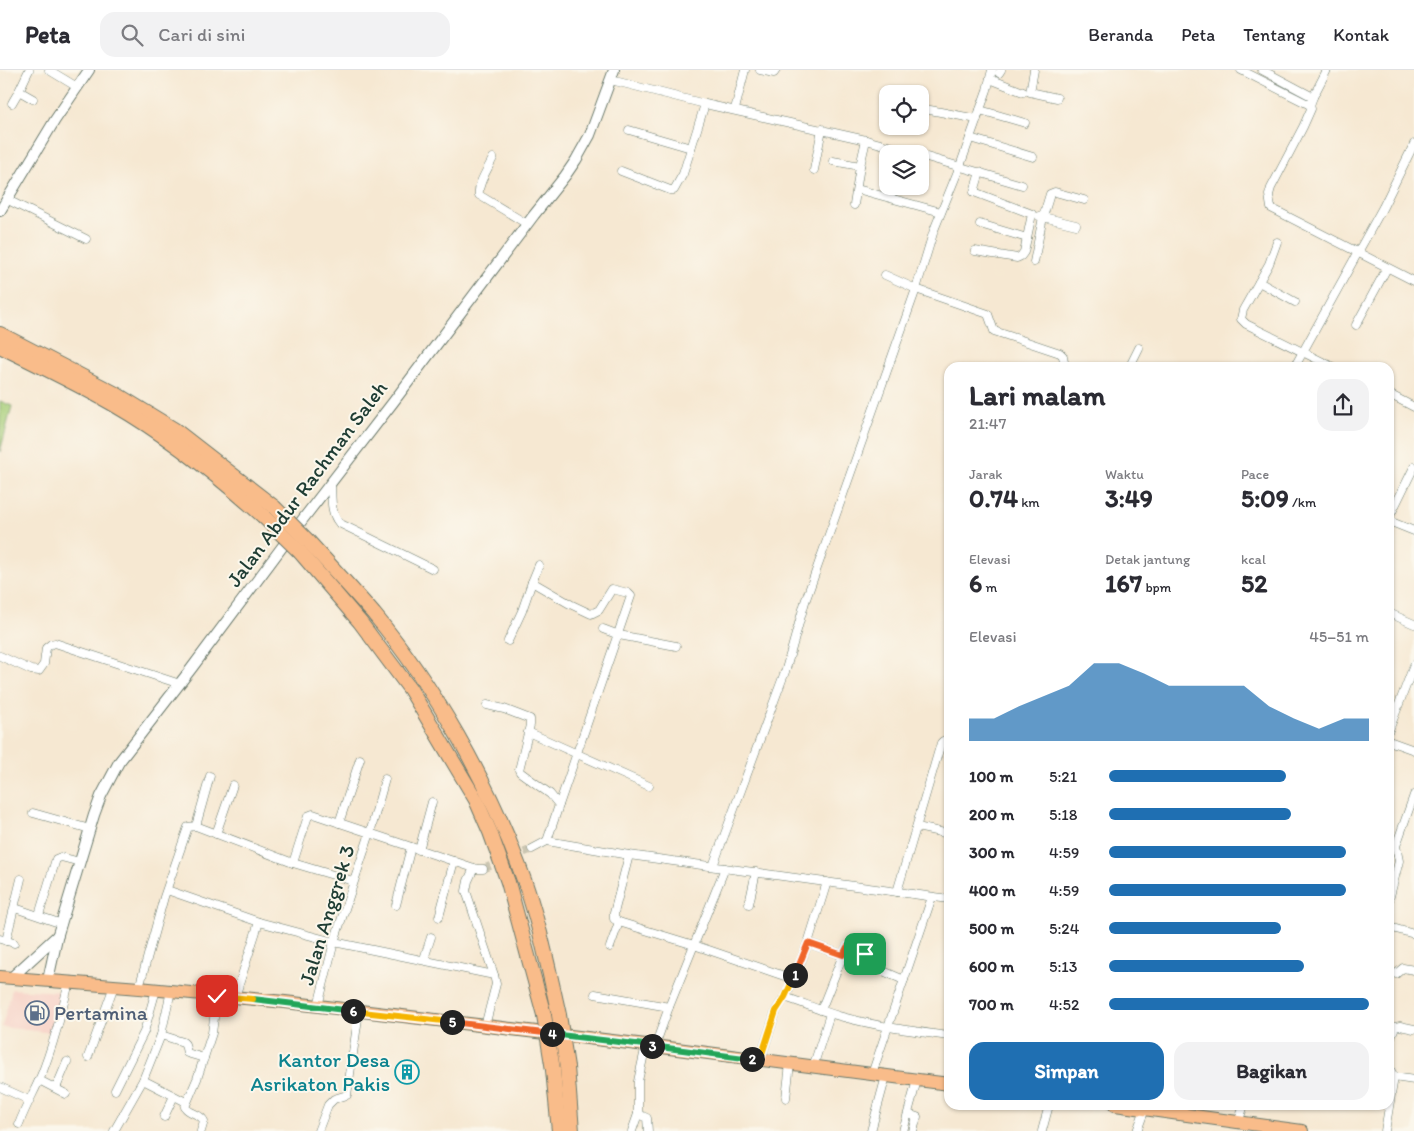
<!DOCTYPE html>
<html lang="id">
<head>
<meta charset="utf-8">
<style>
	:root { --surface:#fff; --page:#f2f2f3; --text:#2b2b33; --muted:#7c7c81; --line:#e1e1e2; --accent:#1f6fb2 }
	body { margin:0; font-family:Itim,sans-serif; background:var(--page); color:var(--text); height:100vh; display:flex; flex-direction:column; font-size:19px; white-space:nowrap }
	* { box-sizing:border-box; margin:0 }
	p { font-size:16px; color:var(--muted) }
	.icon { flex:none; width:28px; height:28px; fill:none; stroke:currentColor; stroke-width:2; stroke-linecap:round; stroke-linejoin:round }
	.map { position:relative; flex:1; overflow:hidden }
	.side { position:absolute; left:944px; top:292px; width:450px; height:748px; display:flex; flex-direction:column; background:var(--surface); border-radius:15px; box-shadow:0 1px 4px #0004 }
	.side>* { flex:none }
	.tools { position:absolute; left:879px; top:15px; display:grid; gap:10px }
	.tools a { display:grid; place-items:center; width:50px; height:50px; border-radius:10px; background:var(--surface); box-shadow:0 1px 4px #0004; font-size:25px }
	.pin { position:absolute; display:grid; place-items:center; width:42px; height:42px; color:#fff; margin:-21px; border-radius:10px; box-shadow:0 2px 8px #0006 }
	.km { position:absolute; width:25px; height:25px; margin:-12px; border-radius:50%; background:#222; color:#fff; font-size:14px; line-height:25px; text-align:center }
	.round { display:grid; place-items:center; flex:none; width:52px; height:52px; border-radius:15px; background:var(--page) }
	.summary { display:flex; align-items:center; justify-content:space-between; height:85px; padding:0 25px }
	h1 { font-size:28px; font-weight:700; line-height:38px }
	.stats { display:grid; grid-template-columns:repeat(3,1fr); gap:8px; height:85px; padding:5px 25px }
	.stats div { display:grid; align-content:center }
	.stats b { font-size:25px; font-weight:700 }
	.stats small { font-size:14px; font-weight:400 }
	.stats p { font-size:14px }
	.chart { height:140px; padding:10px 25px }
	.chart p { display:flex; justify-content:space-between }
	.chart svg { width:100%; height:90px; margin-top:5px; fill:var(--accent); opacity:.7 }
	.cta { display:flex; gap:10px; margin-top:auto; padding:10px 25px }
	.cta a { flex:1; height:58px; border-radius:15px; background:var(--accent); color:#fff; font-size:20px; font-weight:700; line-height:58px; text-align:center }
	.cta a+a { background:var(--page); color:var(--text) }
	ul { padding:0 25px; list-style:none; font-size:16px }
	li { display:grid; grid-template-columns:80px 60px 1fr; align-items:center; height:38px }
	li i { height:12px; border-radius:6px; background:var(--accent) }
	header { display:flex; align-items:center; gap:30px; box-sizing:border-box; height:70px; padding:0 25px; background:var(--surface); border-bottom:1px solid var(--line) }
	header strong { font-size:24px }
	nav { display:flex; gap:28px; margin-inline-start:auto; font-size:18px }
	.search { width:350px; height:45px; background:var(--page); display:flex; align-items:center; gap:12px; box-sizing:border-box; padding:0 18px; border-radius:15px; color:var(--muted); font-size:19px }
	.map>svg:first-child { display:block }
</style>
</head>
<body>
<header>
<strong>Peta</strong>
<div class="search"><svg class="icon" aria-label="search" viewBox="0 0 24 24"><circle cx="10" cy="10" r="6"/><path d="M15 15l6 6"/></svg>Cari di sini</div>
<nav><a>Beranda</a><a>Peta</a><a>Tentang</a><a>Kontak</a></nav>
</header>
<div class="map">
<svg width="1414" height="1061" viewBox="0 0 1414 1061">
	<rect width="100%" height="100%" fill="#fbf7ec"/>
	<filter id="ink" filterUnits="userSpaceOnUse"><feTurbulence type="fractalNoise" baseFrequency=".02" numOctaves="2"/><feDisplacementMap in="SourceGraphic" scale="10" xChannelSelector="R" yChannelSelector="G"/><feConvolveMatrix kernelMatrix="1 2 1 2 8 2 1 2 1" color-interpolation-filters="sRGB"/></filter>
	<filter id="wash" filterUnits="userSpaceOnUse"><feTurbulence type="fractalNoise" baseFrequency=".0096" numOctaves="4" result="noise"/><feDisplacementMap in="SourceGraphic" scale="20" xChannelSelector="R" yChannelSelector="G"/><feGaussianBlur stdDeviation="1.12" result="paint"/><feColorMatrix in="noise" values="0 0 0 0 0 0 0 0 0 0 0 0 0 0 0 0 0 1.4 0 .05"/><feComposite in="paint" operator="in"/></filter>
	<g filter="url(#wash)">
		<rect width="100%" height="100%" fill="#f6e8d2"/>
		<path fill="#f7d1c6" d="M12,919L63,922L53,963L2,957Z"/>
		<path fill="#a7ce79" stroke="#638656" d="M0,331L12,336L0,382Z"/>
	</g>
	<g filter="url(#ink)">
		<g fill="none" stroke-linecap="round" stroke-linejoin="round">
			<g stroke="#cbc6b2" stroke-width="8" stroke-dasharray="8 4" stroke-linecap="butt">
				<path d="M513,787L532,779"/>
				<path d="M483,799L502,791"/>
			</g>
			<g stroke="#6a796b" stroke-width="9">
				<g id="minor">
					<path d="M29,0L19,21L33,29"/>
					<path d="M49,0L77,17"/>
					<path d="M760,0L774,3L776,0"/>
					<path d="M1034,0L1030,22L1057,28"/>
					<path d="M1241,0L1310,35"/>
					<path d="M1262,0L1313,27"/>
					<path d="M1327,0L1313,27L1310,35L1311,39L1303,57L1271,118L1269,125L1271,138L1414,211"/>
					<path d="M999,3L1001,0"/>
					<path d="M990,9L1023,22"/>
					<path d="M611,10L705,34L866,70L917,84"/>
					<path d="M12,33L19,21"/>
					<path d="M735,39L745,0"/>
					<path d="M930,40L977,49"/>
					<path d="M980,40L1025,53"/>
					<path d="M629,60L691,78"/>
					<path d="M970,68L1033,87"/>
					<path d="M920,85L1022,115"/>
					<path d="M493,88C488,99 477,114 479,125L527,154"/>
					<path d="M833,91L860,96L854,135"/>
					<path d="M860,96L866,70"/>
					<path d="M814,100L822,59"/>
					<path d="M621,101L670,120H674L683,104L705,34"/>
					<path d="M857,119L941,142"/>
					<path d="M6,129L86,169"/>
					<path d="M1039,146L1076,155"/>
					<path d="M980,154L1027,168"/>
					<path d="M1277,172L1269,194L1243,240L1241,249L1246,254L1335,298"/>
					<path d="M975,181L1017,188L1021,186L1024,182L1032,144L974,122L980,102"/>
					<path d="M1034,192L1043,147L1050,124L1055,122L1084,130"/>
					<path d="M885,205L916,219L988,244L994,261L1060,283L1063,286L1065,298"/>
					<path d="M1259,212L1295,232"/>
					<path d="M1356,255L1387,198"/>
					<path d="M1129,298L1139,278"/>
					<path d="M1294,298L1383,137L1414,74"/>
					<path d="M1389,324L1414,337"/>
					<path d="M331,414C332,428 330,442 339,453L433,499"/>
					<path d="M1389,448L1414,397"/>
					<path d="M1389,451L1414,461"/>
					<path d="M539,495L532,512L570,534L591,544L599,540L612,519L628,523L631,526L559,735"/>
					<path d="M1389,543L1414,554"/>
					<path d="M603,559L619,565L676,576"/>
					<path d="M508,571L522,541L532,512"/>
					<path d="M0,586L31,600L39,601L44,594L46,578L51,574L55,573L180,614"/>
					<path d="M487,635L504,639L530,649V655L519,700L520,702L550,724L559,735L547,771"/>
					<path d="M1389,660L1414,595"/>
					<path d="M528,662L649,716"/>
					<path d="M1389,671L1414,680"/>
					<path d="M33,743L90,759"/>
					<path d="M339,753L360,689"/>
					<path d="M196,756L210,706"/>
					<path d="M917,757L949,764"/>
					<path d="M216,764L233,715"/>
					<path d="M532,779L547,771L629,785L949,829"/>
					<path d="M419,780L432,732"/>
					<path d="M629,785L614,843V849L619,852L694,875L793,909"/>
					<path d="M293,793L308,746L313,744L477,799H483"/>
					<path d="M713,796L786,599L805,532L916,219L934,160L960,96L987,20L992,0"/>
					<path d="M474,798L468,811L466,821L494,905"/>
					<path d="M167,820L259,852L334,872L494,905L496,914L485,956"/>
					<path d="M897,822L941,673L943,671L949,670"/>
					<path d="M1389,830L1399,791L1396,776L1414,725"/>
					<path d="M749,834L756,802"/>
					<path d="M396,835L411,777"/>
					<path d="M15,838L62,854"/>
					<path d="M39,845L56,789L61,787L80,792"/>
					<path d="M439,847L454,791"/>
					<path d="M1389,857L1414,864"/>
					<path d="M0,869L14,873"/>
					<path d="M6,871L21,809"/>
					<path d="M808,873L843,885L847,877L864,882L865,884L862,892L904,910"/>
					<path d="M610,877L619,852"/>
					<path d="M424,889L431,867"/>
					<path d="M1389,902L1396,904L1403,898L1414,900"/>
					<path d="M139,918L164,827L188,757L196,756L293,793L353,811"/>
					<path d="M595,924L669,937"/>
					<path d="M235,927L259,852"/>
					<path d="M785,927C803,933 821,941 839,946C875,956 912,961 949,966"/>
					<path d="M318,936L334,872L370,763L385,709"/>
					<path d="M821,940L843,885L862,892"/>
					<path d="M161,965L183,972L185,974L187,983L204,988"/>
					<path d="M1389,971L1395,957L1400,956L1414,959"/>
					<path d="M655,976L669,937L725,798"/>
					<path d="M88,987L114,916"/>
					<path d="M760,990L776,941L792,915L808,873L827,812"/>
					<path d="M813,997L830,944"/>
					<path d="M872,1004L932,827"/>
					<path d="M1394,1007L1414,1010"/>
					<path d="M39,1010L66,1024"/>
					<path d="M143,1010L186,1032"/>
					<path d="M0,1017L29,1030"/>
					<path d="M56,1018L67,992"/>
					<path d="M115,1020L144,962L156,920"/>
					<path d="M786,1028L790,994"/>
					<path d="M638,1044L647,1048L648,1061"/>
					<path d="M908,1044L917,1047L913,1061"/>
					<path d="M164,1047L174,1026"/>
					<path d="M1238,1053L1244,1035"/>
					<path d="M19,1054C26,1035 36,1019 43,1001C54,972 62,942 69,912"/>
					<path d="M114,1061L143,1010L161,965L171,921"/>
					<path d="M201,1061L204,1051C200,1043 189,1044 185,1037L197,1009L212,963L217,926"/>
					<path d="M318,1061L328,1035L334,1029L347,1025L359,941"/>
					<path d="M632,1061L638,1044V1011L646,975"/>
					<path d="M871,1061L886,1006"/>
					<path d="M903,1061L917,1010"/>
					<path d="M1042,1061L1049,1035"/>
					<path d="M1137,1061L1145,1039"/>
					<path d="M1385,1061L1394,1007L1389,997"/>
				</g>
			</g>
			<g stroke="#6a796b" stroke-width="12">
				<g id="tertiary">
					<path d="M0,141L55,50L89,0"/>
					<path d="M11,908L58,865"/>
					<path d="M48,910L58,864L94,745L101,726L119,692L191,599L303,449L394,331L534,145L565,106L576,90L590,65L614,0"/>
				</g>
			</g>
			<g stroke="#6a796b" stroke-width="14">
				<g id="primary">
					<path d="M0,907L139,918L285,932L646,975L949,1014"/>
					<path d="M1115,1035L1302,1061"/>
				</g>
			</g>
			<g stroke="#6a796b" stroke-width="16">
				<g id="motorway">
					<path d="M0,264L116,324L175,360L274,437"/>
					<path d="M0,276C38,295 76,313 113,334C167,365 216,404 263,446"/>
					<path d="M308,471C330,495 352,519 374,544C434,616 488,711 520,799C538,846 548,896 559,945"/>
					<path d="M300,482L360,552L410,619L476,730L490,762L508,812L544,945"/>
					<path d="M567,997L572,1061"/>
					<path d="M553,1000L559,1061"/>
				</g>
			</g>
			<use href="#minor" stroke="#fff" stroke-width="8"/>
			<use href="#tertiary" stroke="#fff" stroke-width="10"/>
			<use href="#primary" stroke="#f9bc8a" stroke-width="12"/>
			<use href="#motorway" stroke="#f9bc8a" stroke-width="14"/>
			<g stroke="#6a796b" stroke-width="16" stroke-linecap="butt">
				<g id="motorway-bridge">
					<path d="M274,437L308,471"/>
					<path d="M263,446L300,482"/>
					<path d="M544,945L553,1000"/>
					<path d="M559,945L567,997"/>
				</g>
			</g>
			<use href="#motorway-bridge" stroke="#f9bc8a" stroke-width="14"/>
		</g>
	</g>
	<g fill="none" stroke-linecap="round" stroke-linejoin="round" filter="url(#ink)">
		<g stroke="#fff" stroke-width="10">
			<path id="split-1" d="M795,905L808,873L843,885L847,877L865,884"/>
		</g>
		<g stroke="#fff" stroke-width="10">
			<path id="split-2" d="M752,989L760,990L776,941L785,927L795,905"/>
		</g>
		<g stroke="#fff" stroke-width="10">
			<path id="split-3" d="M652,976L752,989"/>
		</g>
		<g stroke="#fff" stroke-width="10">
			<path id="split-4" d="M552,964L652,976"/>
		</g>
		<g stroke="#fff" stroke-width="10">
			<path id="split-5" d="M452,952L552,964"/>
		</g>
		<g stroke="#fff" stroke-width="10">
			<path id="split-6" d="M353,941L452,952"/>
		</g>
		<g stroke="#fff" stroke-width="10">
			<path id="split-7" d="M253,929L353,941"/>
		</g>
		<g stroke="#fff" stroke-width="10">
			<path id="split-8" d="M217,926L253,929"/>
		</g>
		<use href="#split-1" stroke="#f0652b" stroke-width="6"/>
		<use href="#split-2" stroke="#f5b400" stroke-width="6"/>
		<use href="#split-3" stroke="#22a559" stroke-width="6"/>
		<use href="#split-4" stroke="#22a559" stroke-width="6"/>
		<use href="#split-5" stroke="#f0652b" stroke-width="6"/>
		<use href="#split-6" stroke="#f5b400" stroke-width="6"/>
		<use href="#split-7" stroke="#22a559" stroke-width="6"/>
		<use href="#split-8" stroke="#f5b400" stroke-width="6"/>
	</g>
	<defs>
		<g id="fuel-ring" transform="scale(1.25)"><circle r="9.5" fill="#fbf7ec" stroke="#5c6f8a" stroke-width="1.5"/><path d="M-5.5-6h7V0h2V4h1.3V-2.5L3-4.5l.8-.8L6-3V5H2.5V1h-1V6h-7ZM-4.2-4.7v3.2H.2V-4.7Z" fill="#5c6f8a"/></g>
		<g id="building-ring" transform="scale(1.25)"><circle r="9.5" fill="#fbf7ec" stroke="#0f9aa8" stroke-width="1.5"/><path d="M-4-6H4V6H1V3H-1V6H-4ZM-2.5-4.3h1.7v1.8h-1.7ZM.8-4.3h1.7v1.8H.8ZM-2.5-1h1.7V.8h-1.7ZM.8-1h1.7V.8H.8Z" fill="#0f9aa8"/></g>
	</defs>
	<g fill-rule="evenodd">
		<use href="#fuel-ring" x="37" y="943"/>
		<use href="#building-ring" x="407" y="1002"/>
	</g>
	<g text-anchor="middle" stroke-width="4" stroke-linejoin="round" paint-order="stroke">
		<g font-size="21" fill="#1f3d34" stroke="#fbf7ec">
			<text transform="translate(307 414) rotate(-53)" y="7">Jalan Abdur Rachman Saleh</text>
			<text transform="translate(327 845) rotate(-73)" y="7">Jalan Anggrek 3</text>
		</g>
		<g font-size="21" fill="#4e5e75" stroke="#fbf7ec" text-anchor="start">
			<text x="54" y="950">Pertamina</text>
		</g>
		<g font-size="21" fill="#0d838f" stroke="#fbf7ec" text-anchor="end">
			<text x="390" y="997">Kantor Desa<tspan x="390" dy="24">Asrikaton Pakis</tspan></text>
		</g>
	</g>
</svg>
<div class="tools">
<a><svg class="icon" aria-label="locate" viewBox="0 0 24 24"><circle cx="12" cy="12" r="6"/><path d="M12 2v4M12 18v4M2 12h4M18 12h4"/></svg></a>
<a><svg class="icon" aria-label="layers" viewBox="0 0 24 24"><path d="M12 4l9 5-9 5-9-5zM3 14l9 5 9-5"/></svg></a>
</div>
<div class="pin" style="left:865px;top:884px;background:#1e9e55"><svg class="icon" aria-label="arrive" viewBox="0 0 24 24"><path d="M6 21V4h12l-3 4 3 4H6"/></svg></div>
<div class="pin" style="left:217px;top:926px;background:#d93025"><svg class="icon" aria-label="check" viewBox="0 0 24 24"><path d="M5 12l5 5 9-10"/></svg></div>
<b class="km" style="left:795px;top:905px">1</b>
<b class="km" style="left:752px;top:989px">2</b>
<b class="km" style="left:652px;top:976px">3</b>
<b class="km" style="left:552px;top:964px">4</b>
<b class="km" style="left:452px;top:952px">5</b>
<b class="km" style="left:353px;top:941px">6</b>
<section class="side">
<div class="summary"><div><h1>Lari malam</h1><p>21:47</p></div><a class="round"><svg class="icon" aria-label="share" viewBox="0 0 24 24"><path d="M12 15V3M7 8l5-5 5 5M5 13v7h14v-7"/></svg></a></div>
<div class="stats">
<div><p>Jarak</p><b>0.74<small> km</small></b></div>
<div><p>Waktu</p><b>3:49</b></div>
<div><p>Pace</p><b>5:09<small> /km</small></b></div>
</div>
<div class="stats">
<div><p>Elevasi</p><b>6<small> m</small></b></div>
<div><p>Detak jantung</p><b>167<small> bpm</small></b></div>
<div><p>kcal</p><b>52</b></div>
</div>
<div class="chart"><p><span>Elevasi</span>45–51 m</p>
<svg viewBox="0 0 160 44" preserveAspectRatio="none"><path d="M0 44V33L10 33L20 27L30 22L40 17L50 6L60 6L70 11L80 17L90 17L100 17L110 17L120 27L130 33L140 38L150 33L160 33V44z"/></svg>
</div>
<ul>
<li><b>100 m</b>5:21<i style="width:68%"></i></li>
<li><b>200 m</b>5:18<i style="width:70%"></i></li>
<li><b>300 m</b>4:59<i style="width:91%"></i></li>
<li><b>400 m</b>4:59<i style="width:91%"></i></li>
<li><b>500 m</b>5:24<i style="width:66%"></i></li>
<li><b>600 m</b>5:13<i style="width:75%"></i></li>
<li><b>700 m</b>4:52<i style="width:100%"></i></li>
</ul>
<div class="cta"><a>Simpan</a><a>Bagikan</a></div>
</section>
</div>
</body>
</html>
